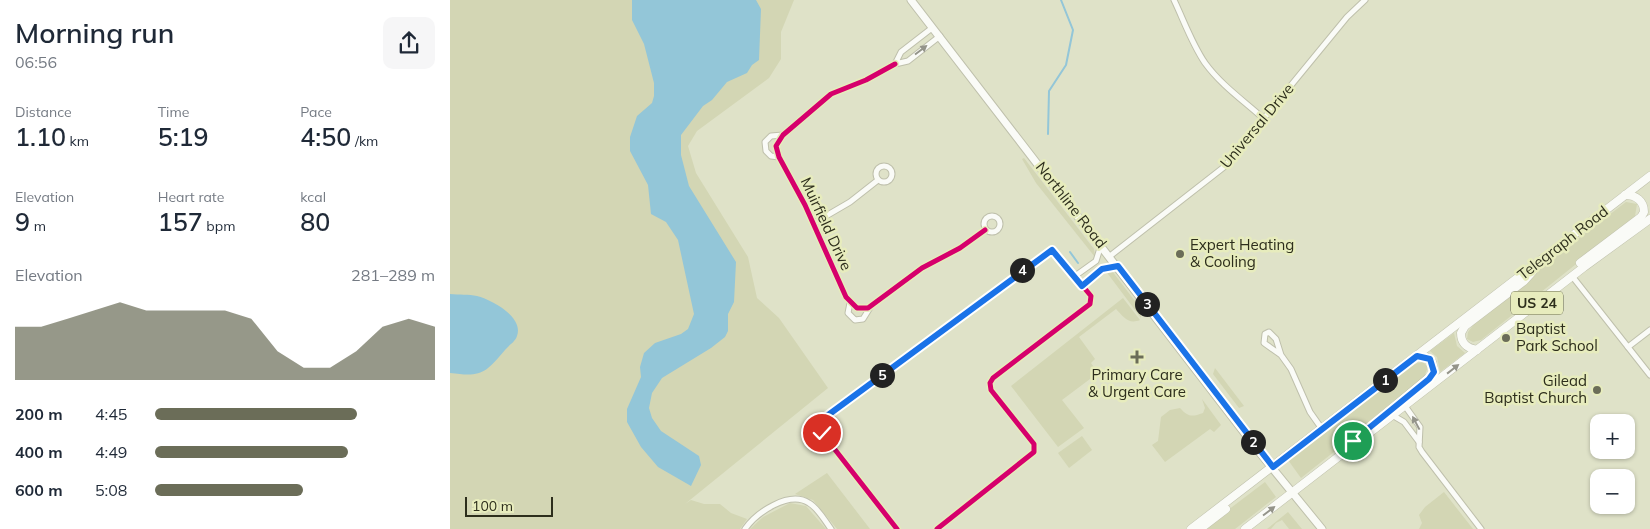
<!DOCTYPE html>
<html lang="en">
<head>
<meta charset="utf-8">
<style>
	:root { --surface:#fff; --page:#f6f6f7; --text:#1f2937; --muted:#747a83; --accent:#6b6d58 }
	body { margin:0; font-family:Mulish,sans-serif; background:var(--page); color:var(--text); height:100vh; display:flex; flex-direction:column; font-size:19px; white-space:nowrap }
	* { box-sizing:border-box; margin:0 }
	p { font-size:16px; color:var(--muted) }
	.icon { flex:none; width:28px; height:28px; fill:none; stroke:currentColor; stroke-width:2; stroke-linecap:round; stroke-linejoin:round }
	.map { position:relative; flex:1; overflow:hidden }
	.details { display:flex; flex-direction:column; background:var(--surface); width:450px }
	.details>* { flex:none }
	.controls { position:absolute; left:1140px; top:414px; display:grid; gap:10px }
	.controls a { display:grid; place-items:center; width:45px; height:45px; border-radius:10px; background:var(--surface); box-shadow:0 1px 4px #0004; font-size:25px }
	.scale { position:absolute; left:15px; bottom:12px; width:88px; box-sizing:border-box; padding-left:5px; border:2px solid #2d2e1c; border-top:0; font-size:14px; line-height:18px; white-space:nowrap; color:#2d2e1c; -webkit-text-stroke:4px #e7ecbd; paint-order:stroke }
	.pin { position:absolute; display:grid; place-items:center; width:42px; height:42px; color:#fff; margin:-21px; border:2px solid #fff; border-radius:50%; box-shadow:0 1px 5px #0007 }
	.km { position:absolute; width:25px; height:25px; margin:-12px; border-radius:50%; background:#222; color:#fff; font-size:14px; line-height:25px; text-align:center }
	.round { display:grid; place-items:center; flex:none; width:52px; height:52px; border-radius:10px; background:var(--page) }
	.summary { display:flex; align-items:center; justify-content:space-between; height:85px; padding:0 15px }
	h1 { font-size:28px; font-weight:600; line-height:38px }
	.stats { display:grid; grid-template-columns:repeat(3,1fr); gap:8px; height:85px; padding:5px 15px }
	.stats div { display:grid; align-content:center }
	.stats b { font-size:25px; font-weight:600 }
	.stats small { font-size:14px; font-weight:400 }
	.stats p { font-size:14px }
	.chart { height:140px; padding:10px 15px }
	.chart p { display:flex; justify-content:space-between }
	.chart svg { width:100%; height:90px; margin-top:5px; fill:var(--accent); opacity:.7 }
	ul { padding:0 15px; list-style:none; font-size:16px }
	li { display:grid; grid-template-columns:80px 60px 1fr; align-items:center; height:38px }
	li i { height:12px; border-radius:6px; background:var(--accent) }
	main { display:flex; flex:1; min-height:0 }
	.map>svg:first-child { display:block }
</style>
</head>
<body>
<main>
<section class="details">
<div class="summary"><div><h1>Morning run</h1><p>06:56</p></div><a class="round"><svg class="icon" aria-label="share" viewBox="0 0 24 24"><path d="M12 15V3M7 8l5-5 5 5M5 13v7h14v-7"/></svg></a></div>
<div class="stats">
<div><p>Distance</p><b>1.10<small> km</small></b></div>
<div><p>Time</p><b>5:19</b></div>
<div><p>Pace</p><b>4:50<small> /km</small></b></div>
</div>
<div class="stats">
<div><p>Elevation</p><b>9<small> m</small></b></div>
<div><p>Heart rate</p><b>157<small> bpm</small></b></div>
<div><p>kcal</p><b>80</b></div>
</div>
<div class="chart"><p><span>Elevation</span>281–289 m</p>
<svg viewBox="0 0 160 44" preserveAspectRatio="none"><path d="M0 44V18L10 18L20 14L30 10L40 6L50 10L60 10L70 10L80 10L90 14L100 30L110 38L120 38L130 30L140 18L150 14L160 18V44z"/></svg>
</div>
<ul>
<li><b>200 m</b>4:45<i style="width:72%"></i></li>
<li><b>400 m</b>4:49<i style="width:69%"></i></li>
<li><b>600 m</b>5:08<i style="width:53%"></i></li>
</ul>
</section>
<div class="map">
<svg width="1200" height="529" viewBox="0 0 1200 529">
	<rect width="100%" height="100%" fill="#dfe2c8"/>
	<g fill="#d3d6b4">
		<path d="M0,0H344L331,32V59L319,78L247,131L238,146L246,173L298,257L307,298L329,318L378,388L235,504L241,500L254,504H270L281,513L297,519L290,529H0Z"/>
		<path d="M574,158L644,249L645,257L586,183L572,159Z"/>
		<path d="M1176,202L1187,204L1185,216L1180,221L1031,340L1023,342L1017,339L1018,332L1024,324L1112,251Z"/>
		<path d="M655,270L662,271L691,309V318Z"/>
		<path d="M673,298L690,320C678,325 673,316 666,309L629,337L645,359L641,363L648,373L612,400L634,428L608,447L561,386Z"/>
		<path d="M1004,333L1007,346L1015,353L990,372L987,357L980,351Z"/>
		<path d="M973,362L978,367L972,382L851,478L838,460L964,364Z"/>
		<path d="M765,368L794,406L789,408L763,374Z"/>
		<path d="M752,399L771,425L764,432L760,429L715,462L702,445L708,441L711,417L720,410L730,408C738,417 742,417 753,413L755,408Z"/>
		<path d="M632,436L642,450L619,468L608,453Z"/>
		<path d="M377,473L420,529H387L363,500L345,494Z"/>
		<path d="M815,482L826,497L785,529H753Z"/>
		<path d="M994,492L1023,529H969L972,523L969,515L975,507Z"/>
		<path d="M340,503L356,506L376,529H300L313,517Z"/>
		<path d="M838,512L852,529H839L832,520L826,523L821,529H817Z"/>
	</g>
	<g fill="#93c6d8">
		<path d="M182,0H306L311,9L309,60L302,65L297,73L277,82L262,100L253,106L231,135V155L239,186L286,262L284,302L278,314V331L275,337L261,348L212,378L202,393L199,408L202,418L211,431L249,456L251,465L241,486L208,467L191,447L177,422V409L191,377L190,367L194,353L205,343L231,334L238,329L244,314L228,240L216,222L201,214L198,185L180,151V137L187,116L202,103L204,96V83L194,44L182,20Z"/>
		<path d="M0,294C9,295 19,294 27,296C42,300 74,317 67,336C65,342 59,345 55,350C35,374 31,377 0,373Z"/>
	</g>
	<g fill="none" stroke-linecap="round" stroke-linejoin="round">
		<g stroke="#93c6d8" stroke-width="2">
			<path d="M598,134L599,91L616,65L623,30L611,0"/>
			<path d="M620,252L628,263"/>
		</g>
		<g stroke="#bfc0ac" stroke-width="7">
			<g id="street">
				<path d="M724,0C734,21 742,44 755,63C771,85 794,101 814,119"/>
				<path d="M482,28L451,52L445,64L458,61L490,36"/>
				<path d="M445,64L416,80L381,94L333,135L326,146L329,157L355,205L396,297L407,308H418L472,268L510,248L535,230"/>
				<path d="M329,157L321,156L316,151L315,142L321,136L333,135"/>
				<circle cx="434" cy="174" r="8"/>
				<circle cx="542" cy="224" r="8"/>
				<path d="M364,223L400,202L428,180"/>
				<path d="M660,256L774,167L897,17L915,0"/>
				<path d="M625,276L646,261L651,245"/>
				<path d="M1122,276L1200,375"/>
				<path d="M632,286L652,269L668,266"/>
				<path d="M400,303L398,313L405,320L413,319L421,306"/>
				<path d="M1178,347L1200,330"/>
				<path d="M831,355L814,343L815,334L819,332L826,339L831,355L841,369L860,412L872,429"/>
				<path d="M955,406L970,427L969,447L972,452L1031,529"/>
				<path d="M942,415L954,422L969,442"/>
				<path d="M295,529C306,513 339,490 359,503C368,508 375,521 381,529"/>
				<path d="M447,529L372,433L369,426L370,421L602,249L641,296L640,304L543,378L540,383L541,390L584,444V452L487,529"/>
			</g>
		</g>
		<g stroke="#bfc0ac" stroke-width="9">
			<path id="secondary" d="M461,0L810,453L872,529"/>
		</g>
		<g stroke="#bfc0ac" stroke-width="9">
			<g id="primary">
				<path d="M1130,263L1191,217L1194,212C1194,201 1186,195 1175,195"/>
				<path d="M1027,350C1017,348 1011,344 1011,333L1015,326L1074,281L1083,271"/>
				<path d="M904,440L982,375L984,372L982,362L976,357L967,356"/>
				<path d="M741,529L1200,176"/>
				<path d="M750,529L776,509"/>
				<path d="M795,529L1134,267L1200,219"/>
			</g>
		</g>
		<use href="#street" stroke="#fafbf7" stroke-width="5"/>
		<use href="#secondary" stroke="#fafbf7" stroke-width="7"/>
		<use href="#primary" stroke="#fafbf7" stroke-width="8"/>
		<g stroke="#e7ecbd" stroke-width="8">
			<g id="cycleway">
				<path d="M445,64L416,80L381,94L333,135L326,146L329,157L355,205L396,297L407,308H418L472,268L510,248L535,230"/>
				<path d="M447,529L372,433L369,426L370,421L602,249L641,296L640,304L543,378L540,383L541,390L584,444V452L487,529"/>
			</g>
		</g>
		<use href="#cycleway" stroke="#d6006c" stroke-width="5"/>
	</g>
	<defs><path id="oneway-solid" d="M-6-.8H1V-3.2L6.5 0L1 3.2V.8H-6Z" transform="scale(1.25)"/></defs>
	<g fill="#94948a">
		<use href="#oneway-solid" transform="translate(471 50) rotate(-37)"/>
		<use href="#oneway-solid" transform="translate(1003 369) rotate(-38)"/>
		<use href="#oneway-solid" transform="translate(966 423) rotate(-118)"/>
		<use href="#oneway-solid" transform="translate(819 511) rotate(-37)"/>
	</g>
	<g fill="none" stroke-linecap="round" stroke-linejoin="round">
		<g stroke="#fff" stroke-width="10">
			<path id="route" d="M372,433L368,426L370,421L602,250L632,286L652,269L668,266L823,467L967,356L980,359L984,372L979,379L903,441"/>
		</g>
		<use href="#route" stroke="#1a73e8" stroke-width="6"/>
	</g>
	<g fill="#6b6d58" stroke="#e7ecbd" stroke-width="2">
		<circle cx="730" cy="254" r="5"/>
		<circle cx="1056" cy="338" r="5"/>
		<path d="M684.5 349.5h5v5h5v5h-5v5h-5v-5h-5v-5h5z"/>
		<circle cx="1147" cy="390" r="5"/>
	</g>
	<g text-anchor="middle" stroke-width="5" stroke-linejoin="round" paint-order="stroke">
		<rect fill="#e7ecbd" stroke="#65674c" stroke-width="1" x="1061" y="291.5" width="52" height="23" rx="4"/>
		<g font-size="14" font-weight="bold" fill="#2d2e1c">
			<text x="1087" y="308">US 24</text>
		</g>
		<g font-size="15" fill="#2d2e1c" stroke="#e7ecbd">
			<text transform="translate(807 126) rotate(-50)" y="5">Universal Drive</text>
			<text transform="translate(621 205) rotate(52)" y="5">Northline Road</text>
			<text transform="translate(376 224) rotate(65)" y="5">Muirfield Drive</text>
			<text transform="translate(1113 243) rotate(-38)" y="5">Telegraph Road</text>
		</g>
		<g font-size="15" fill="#2d2e1c" stroke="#e7ecbd" text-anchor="start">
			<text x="740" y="250">Expert Heating<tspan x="740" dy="17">&amp; Cooling</tspan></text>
			<text x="1066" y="334">Baptist<tspan x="1066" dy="17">Park School</tspan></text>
			<text x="687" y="380" text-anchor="middle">Primary Care<tspan x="687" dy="17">&amp; Urgent Care</tspan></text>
			<text x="1137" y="386" text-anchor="end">Gilead<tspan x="1137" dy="17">Baptist Church</tspan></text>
		</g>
	</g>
</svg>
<div class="controls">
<a>+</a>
<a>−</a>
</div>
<div class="scale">100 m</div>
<div class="pin" style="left:903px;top:441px;background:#1e9e55"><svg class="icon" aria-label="arrive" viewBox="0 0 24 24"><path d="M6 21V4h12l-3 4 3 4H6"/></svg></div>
<div class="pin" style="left:372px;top:433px;background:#d93025"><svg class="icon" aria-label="check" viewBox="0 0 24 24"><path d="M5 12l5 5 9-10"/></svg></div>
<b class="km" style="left:935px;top:380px">1</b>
<b class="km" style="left:803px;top:442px">2</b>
<b class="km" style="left:697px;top:304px">3</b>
<b class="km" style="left:572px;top:270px">4</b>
<b class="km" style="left:432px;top:375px">5</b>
</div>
</main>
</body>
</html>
